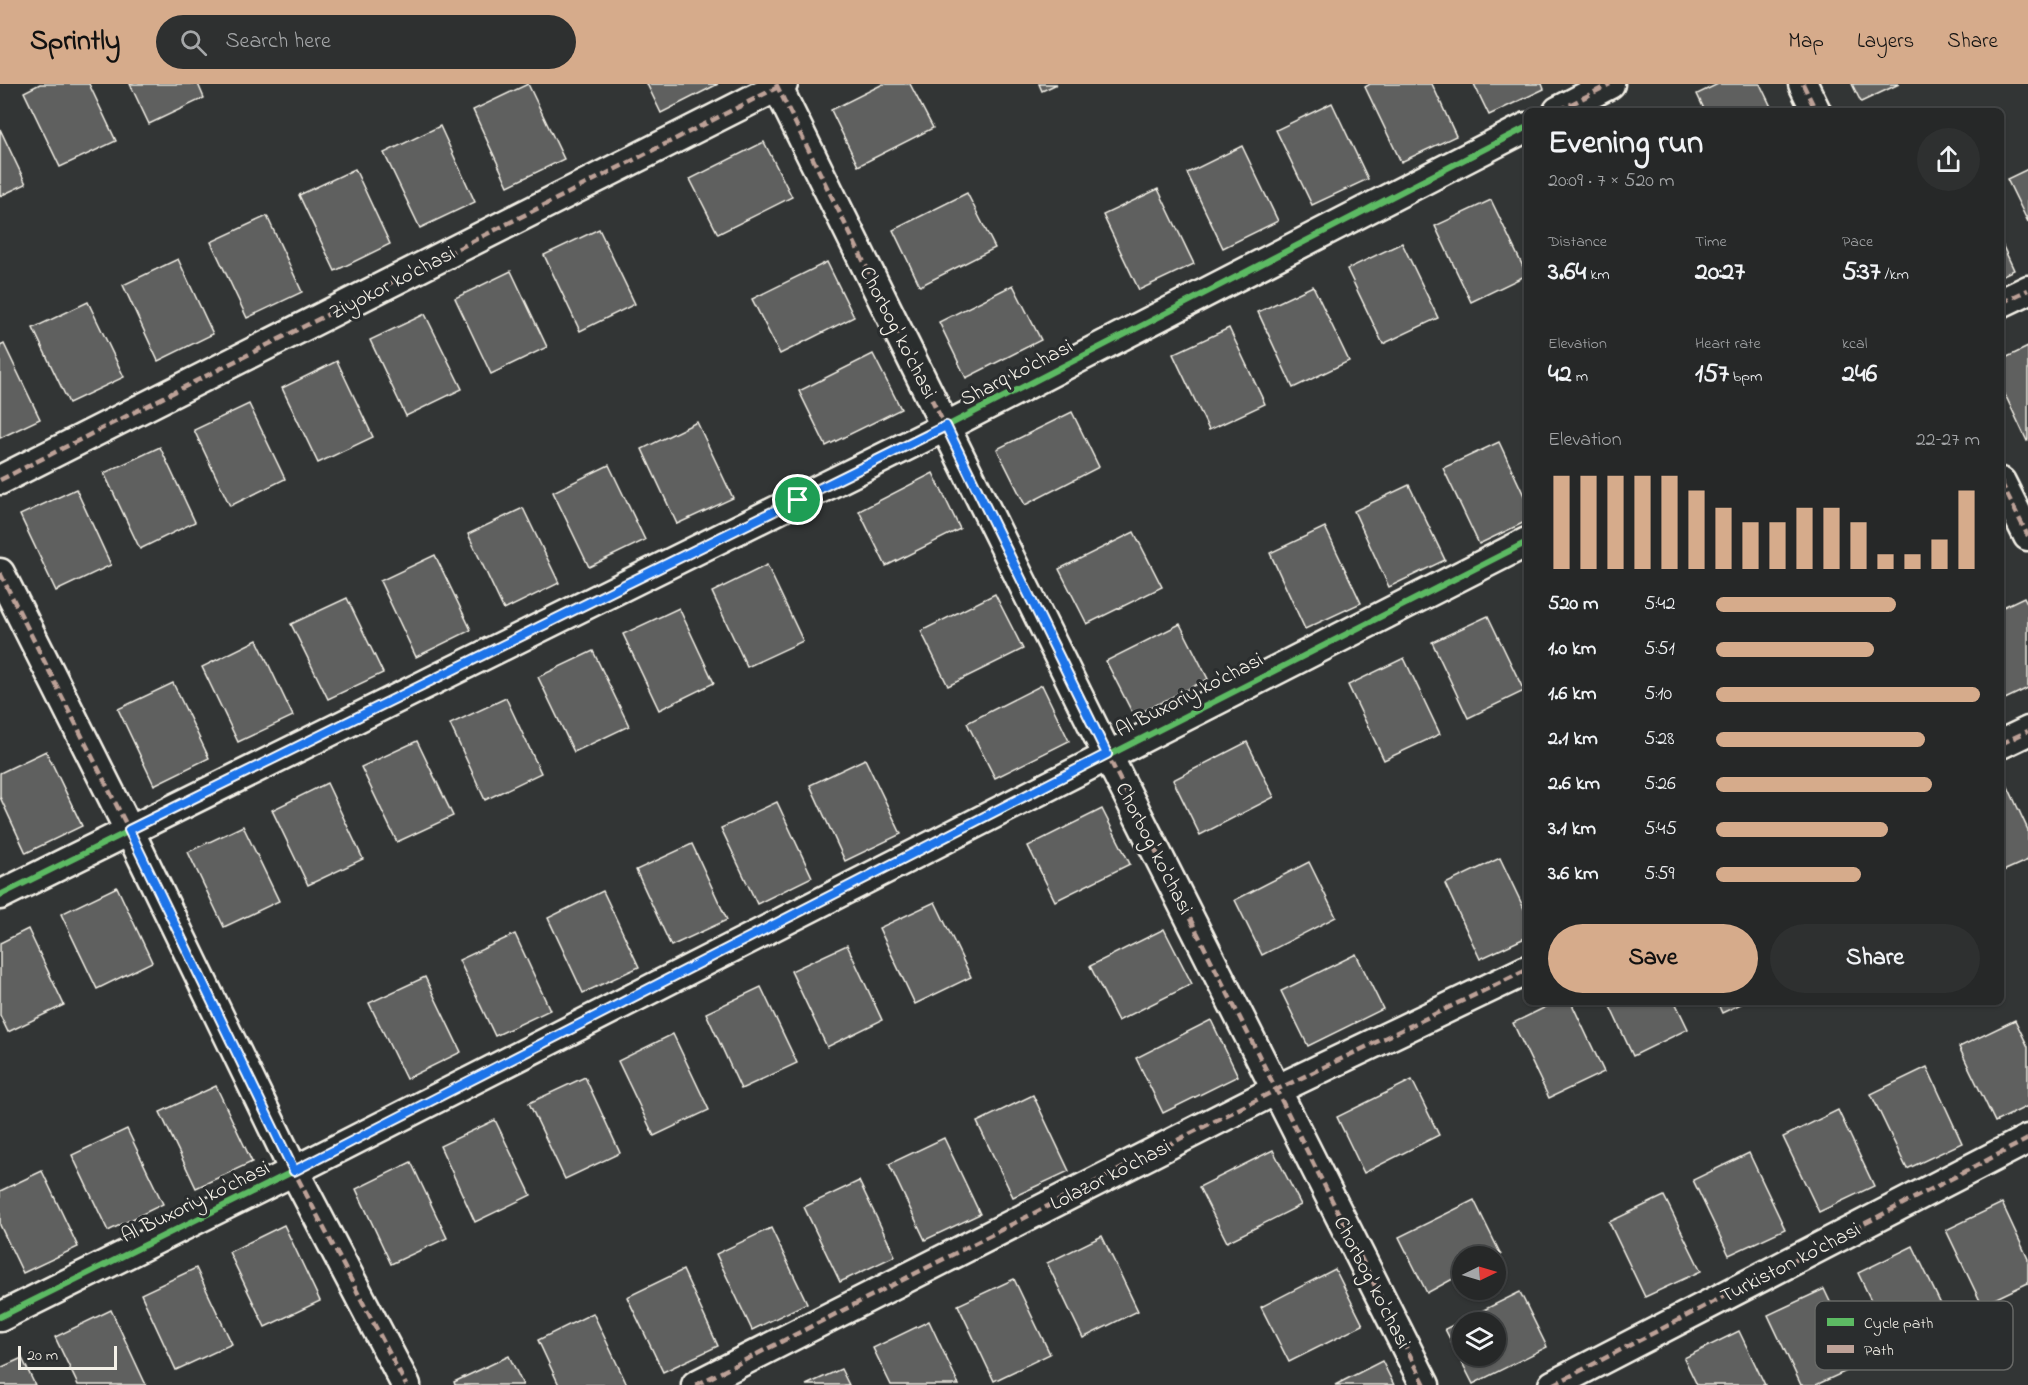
<!DOCTYPE html>
<html lang="en">
<head>
<meta charset="utf-8">
<style>
	:root { --surface:#262828; --page:#2e3030; --text:#f1f3f6; --muted:#a4a6a8; --line:#424445; --accent:#d6ab8b }
	body { margin:0; font-family:"Indie Flower",sans-serif; background:var(--page); color:var(--text); height:100vh; display:flex; flex-direction:column; font-size:22px; white-space:nowrap }
	* { box-sizing:border-box; margin:0 }
	p { font-size:20px; color:var(--muted) }
	.icon { flex:none; width:33px; height:33px; fill:none; stroke:currentColor; stroke-width:2; stroke-linecap:round; stroke-linejoin:round }
	.map { position:relative; flex:1; overflow:hidden }
	.details { position:absolute; left:1524px; top:24px; width:480px; height:897px; display:flex; flex-direction:column; background:var(--surface); border-radius:9px; box-shadow:0 2px 4px #0004,0 0 0 2px var(--line) }
	.details>* { flex:none }
	.needle { width:39px; rotate:85deg }
	.buttons { position:absolute; left:1452px; top:1162px; display:grid; gap:12px }
	.buttons a { display:grid; place-items:center; width:54px; height:54px; border-radius:50%; background:var(--surface); box-shadow:0 2px 4px #0004,0 0 0 2px var(--line); font-size:30px }
	.scale { position:absolute; left:18px; bottom:15px; width:99px; box-sizing:border-box; padding-left:6px; border:3px solid #f4f1e8; border-top:0; font-size:16px; line-height:21px; white-space:nowrap; color:#f4f1e8; -webkit-text-stroke:4px #2a2d2e; paint-order:stroke }
	.pin { position:absolute; display:grid; place-items:center; width:51px; height:51px; color:#fff; margin:-26px; border:3px solid #fff; border-radius:50%; box-shadow:0 2px 6px #0007 }
	.round { display:grid; place-items:center; flex:none; width:63px; height:63px; border-radius:32px; background:var(--page) }
	.head { display:flex; align-items:center; justify-content:space-between; height:102px; padding:0 24px }
	h1 { font-size:33px; font-weight:700; line-height:45px }
	.figures { display:grid; grid-template-columns:repeat(3,1fr); gap:9px; height:102px; padding:6px 24px }
	.figures div { display:grid; align-content:center }
	.figures b { font-size:26px; font-weight:700 }
	.figures small { font-size:16px; font-weight:400 }
	.figures p { font-size:16px }
	.chart { height:168px; padding:12px 24px }
	.chart p { display:flex; justify-content:space-between }
	.chart svg { width:100%; height:108px; margin-top:6px; stroke:var(--accent); stroke-width:6 }
	.action { display:flex; gap:12px; margin-top:auto; padding:12px 24px }
	.action a { flex:1; height:69px; border-radius:36px; background:var(--accent); color:#111; font-size:24px; font-weight:700; line-height:69px; text-align:center }
	.action a+a { background:var(--page); color:var(--text) }
	ul { padding:0 24px; list-style:none; font-size:20px }
	li { display:grid; grid-template-columns:96px 72px 1fr; align-items:center; height:45px }
	li i { height:15px; border-radius:8px; background:var(--accent) }
	header { display:flex; align-items:center; gap:36px; box-sizing:border-box; height:84px; padding:0 30px; background:var(--accent); color:#111 }
	header strong { font-size:28px }
	nav { display:flex; gap:33px; margin-inline-start:auto; font-size:21px }
	.search { width:420px; height:54px; background:var(--page); display:flex; align-items:center; gap:15px; box-sizing:border-box; padding:0 21px; border-radius:33px; color:var(--muted); font-size:22px }
	.map>svg:first-child { display:block }
</style>
</head>
<body>
<header>
<strong>Sprintly</strong>
<div class="search"><svg class="icon" aria-label="search" viewBox="0 0 24 24"><circle cx="10" cy="10" r="6"/><path d="M15 15l6 6"/></svg>Search here</div>
<nav><a>Map</a><a>Layers</a><a>Share</a></nav>
</header>
<div class="map">
<svg width="2028" height="1301" viewBox="0 0 2028 1301">
	<rect width="100%" height="100%" fill="#323535"/>
	<filter id="ink" filterUnits="userSpaceOnUse"><feTurbulence type="fractalNoise" baseFrequency=".0167" numOctaves="2"/><feDisplacementMap in="SourceGraphic" scale="12" xChannelSelector="R" yChannelSelector="G"/><feConvolveMatrix kernelMatrix="1 2 1 2 8 2 1 2 1" color-interpolation-filters="sRGB"/></filter>
	<g filter="url(#ink)">
		<g fill="#5f605f" stroke="#f4f1e8" stroke-width="1.5" fill-rule="evenodd">
			<path d="M40,0H89L116,57L60,83L24,8Z"/>
			<path d="M130,0H198L204,14L149,40Z"/>
			<path d="M528,0L564,75L508,102L473,26Z"/>
			<path d="M647,0H718L661,29Z"/>
			<path d="M883,0H910L933,44L858,82L831,26Z"/>
			<path d="M1039,0H1057L1042,7Z"/>
			<path d="M1370,0H1432L1456,52L1401,78L1365,3Z"/>
			<path d="M1474,0H1542L1544,5L1489,31Z"/>
			<path d="M1718,0H1760L1773,27H1705L1697,10Z"/>
			<path d="M1852,0H1899L1861,18Z"/>
			<path d="M1332,19L1368,95L1312,121L1276,46Z"/>
			<path d="M440,42L475,118L420,144L384,69Z"/>
			<path d="M0,45L26,100L0,112Z"/>
			<path d="M764,58L792,113L718,150L690,95Z"/>
			<path d="M1242,62L1278,137L1223,164L1187,89Z"/>
			<path d="M355,85L390,160L335,187L299,111Z"/>
			<path d="M2028,85V138L2007,95Z"/>
			<path d="M1158,105L1194,180L1139,206L1103,131Z"/>
			<path d="M967,109L995,164L920,202L893,146Z"/>
			<path d="M1491,116L1527,191L1471,218L1435,142Z"/>
			<path d="M267,132L302,208L247,234L211,158Z"/>
			<path d="M599,145L635,220L580,247L544,171Z"/>
			<path d="M2001,158L2014,186L2001,192Z"/>
			<path d="M1402,159L1438,234L1383,260L1347,185Z"/>
			<path d="M178,175L213,250L158,277L123,201Z"/>
			<path d="M827,178L854,233L780,270L752,215Z"/>
			<path d="M511,187L547,263L491,290L455,214Z"/>
			<path d="M1013,201L1041,256L966,294L939,238Z"/>
			<path d="M1313,202L1349,277L1293,304L1258,228Z"/>
			<path d="M88,218L124,293L69,319L33,244Z"/>
			<path d="M425,230L462,305L406,332L370,256Z"/>
			<path d="M1229,244L1265,320L1209,346L1173,270Z"/>
			<path d="M4,260L40,335L0,354V262Z"/>
			<path d="M2028,263V356L2027,357L2001,302V276Z"/>
			<path d="M873,270L901,325L826,362L799,307Z"/>
			<path d="M337,277L373,353L318,379L282,304Z"/>
			<path d="M249,320L285,395L230,422L194,346Z"/>
			<path d="M1072,328L1099,383L1025,421L997,365Z"/>
			<path d="M697,338L733,414L677,440L642,365Z"/>
			<path d="M1499,358L1527,418V437L1479,460L1443,384Z"/>
			<path d="M160,363L195,438L140,465L104,389Z"/>
			<path d="M609,381L645,456L589,483L553,408Z"/>
			<path d="M933,389L960,445L886,482L859,427Z"/>
			<path d="M1409,401L1445,476L1389,503L1354,427Z"/>
			<path d="M76,405L111,481L56,507L20,431Z"/>
			<path d="M523,424L559,499L504,526L468,450Z"/>
			<path d="M1325,443L1361,519L1305,545L1270,469Z"/>
			<path d="M1134,448L1162,503L1087,540L1059,485Z"/>
			<path d="M435,471L471,546L416,573L380,497Z"/>
			<path d="M767,481L803,557L747,583L712,508Z"/>
			<path d="M995,510L1023,565L948,602L921,547Z"/>
			<path d="M2024,513L2028,521V604L2005,615L2001,607V524Z"/>
			<path d="M347,514L383,589L328,615L291,540Z"/>
			<path d="M679,524L714,599L659,626L623,550Z"/>
			<path d="M1488,532L1524,607L1468,634L1432,558Z"/>
			<path d="M1180,540L1208,595L1134,632L1106,577Z"/>
			<path d="M257,556L293,632L238,658L202,583Z"/>
			<path d="M593,567L629,642L574,668L538,593Z"/>
			<path d="M1404,574L1440,650L1384,676L1348,601Z"/>
			<path d="M173,599L209,674L154,701L118,625Z"/>
			<path d="M1042,601L1069,657L995,694L967,639Z"/>
			<path d="M506,614L541,689L485,716L450,640Z"/>
			<path d="M417,657L453,732L397,758L361,683Z"/>
			<path d="M1247,658L1274,713L1200,751L1173,696Z"/>
			<path d="M46,667L82,742L26,769L0,713V689Z"/>
			<path d="M865,675L901,750L845,777L810,701Z"/>
			<path d="M2004,694L2028,746V776L2001,788V696Z"/>
			<path d="M327,699L363,775L308,801L272,726Z"/>
			<path d="M777,718L812,793L757,820L721,744Z"/>
			<path d="M1102,725L1130,780L1055,817L1028,762Z"/>
			<path d="M243,742L279,817L224,843L188,768Z"/>
			<path d="M692,760L727,836L671,862L636,786Z"/>
			<path d="M1500,774L1527,831V853L1480,875L1445,800Z"/>
			<path d="M1309,778L1336,833L1262,871L1235,816Z"/>
			<path d="M117,803L152,878L97,905L61,830Z"/>
			<path d="M603,807L639,883L583,909L548,834Z"/>
			<path d="M935,818L971,893L915,920L879,844Z"/>
			<path d="M28,845L64,921L8,948L0,931V859Z"/>
			<path d="M1164,845L1192,900L1118,937L1090,882Z"/>
			<path d="M515,850L550,926L495,952L459,876Z"/>
			<path d="M847,861L882,936L827,963L791,887Z"/>
			<path d="M1356,870L1383,925L1308,962L1281,907Z"/>
			<path d="M425,893L461,968L406,995L369,919Z"/>
			<path d="M761,903L797,979L741,1005L706,929Z"/>
			<path d="M1556,918H1571L1604,988L1549,1014L1513,939Z"/>
			<path d="M1608,918H1675L1688,945L1633,972Z"/>
			<path d="M1717,918H1745L1722,929Z"/>
			<path d="M1211,936L1238,992L1163,1029L1136,974Z"/>
			<path d="M2015,936L2028,963V1022L1995,1038L1959,963Z"/>
			<path d="M673,950L709,1026L654,1052L618,977Z"/>
			<path d="M1927,983L1962,1059L1907,1085L1871,1010Z"/>
			<path d="M585,993L620,1069L565,1095L529,1019Z"/>
			<path d="M1412,996L1439,1051L1364,1089L1337,1033Z"/>
			<path d="M216,1002L252,1078L196,1104L160,1028Z"/>
			<path d="M1033,1011L1069,1087L1013,1113L977,1038Z"/>
			<path d="M1838,1026L1874,1102L1819,1128L1783,1053Z"/>
			<path d="M495,1036L531,1111L475,1138L440,1062Z"/>
			<path d="M127,1045L163,1120L108,1147L72,1071Z"/>
			<path d="M944,1054L980,1130L925,1156L889,1080Z"/>
			<path d="M1273,1066L1301,1121L1227,1158L1199,1103Z"/>
			<path d="M1749,1069L1785,1145L1729,1171L1693,1096Z"/>
			<path d="M411,1078L447,1154L391,1180L356,1105Z"/>
			<path d="M42,1087L78,1163L23,1189L0,1141V1107Z"/>
			<path d="M859,1097L895,1172L840,1198L804,1123Z"/>
			<path d="M1664,1112L1701,1187L1645,1213L1609,1138Z"/>
			<path d="M1474,1116L1501,1171L1496,1174L1462,1173V1190L1427,1209L1399,1153Z"/>
			<path d="M2002,1119L2028,1175V1199L1982,1221L1946,1146Z"/>
			<path d="M284,1141L320,1217L265,1243L229,1168Z"/>
			<path d="M771,1144L807,1219L752,1246L716,1170Z"/>
			<path d="M1102,1152L1138,1227L1083,1254L1047,1179Z"/>
			<path d="M1913,1162L1949,1237L1894,1264L1858,1189Z"/>
			<path d="M196,1184L232,1260L176,1286L141,1210Z"/>
			<path d="M1335,1185L1363,1241L1289,1278L1261,1223Z"/>
			<path d="M683,1186L718,1262L663,1288L627,1213Z"/>
			<path d="M1014,1195L1050,1270L994,1297L958,1221Z"/>
			<path d="M1824,1205L1860,1281L1816,1301H1801L1768,1231Z"/>
			<path d="M1520,1208L1547,1263L1473,1300L1445,1245ZM1462,1239H1496V1272H1462Z"/>
			<path d="M111,1226L146,1301H78L55,1253Z"/>
			<path d="M593,1229L627,1301H559L538,1256Z"/>
			<path d="M929,1237L959,1301H891L873,1264Z"/>
			<path d="M1739,1247L1765,1301H1697L1684,1274Z"/>
			<path d="M509,1272L523,1301H455L454,1298Z"/>
			<path d="M22,1274L35,1301H0V1284Z"/>
			<path d="M1382,1277L1394,1301H1335Z"/>
			<path d="M841,1285L849,1301H806Z"/>
		</g>
		<g fill="none" stroke-linecap="round" stroke-linejoin="round">
			<g stroke="#f4f1e8" stroke-width="33">
				<g id="minor">
					<path d="M776,0L1107,670L1425,1301"/>
					<path d="M1803,0L1816,27"/>
					<path d="M1558,27L1610,0"/>
					<path d="M2001,219L2028,206"/>
					<path d="M0,396L783,0"/>
					<path d="M2001,398L2028,452"/>
					<path d="M0,489L129,746L294,1087L406,1301"/>
					<path d="M2001,660L2028,647"/>
					<path d="M0,811L947,342L1527,43"/>
					<path d="M0,1233L294,1087L1527,458"/>
					<path d="M696,1301L1276,1006L1527,886"/>
					<path d="M1553,1301L2028,1055"/>
				</g>
			</g>
			<use href="#minor" stroke="#2a2d2e" stroke-width="28"/>
			<g stroke="#bda197" stroke-width="4.5" stroke-dasharray="9 4.5" stroke-linecap="butt">
				<path d="M776,0L1107,670L1425,1301"/>
				<path d="M1803,0L1816,27"/>
				<path d="M1558,27L1610,0"/>
				<path d="M2001,219L2028,206"/>
				<path d="M0,396L782,1"/>
				<path d="M2001,398L2028,452"/>
				<path d="M0,489L129,746L294,1087L406,1301"/>
				<path d="M2001,660L2028,647"/>
				<path d="M696,1301L1276,1006L1527,886"/>
				<path d="M1553,1301L2028,1055"/>
			</g>
			<g stroke="#2a2d2e" stroke-width="10">
				<g id="cycleway">
					<path d="M0,811L947,342L1527,43"/>
					<path d="M0,1233L294,1087L1527,458"/>
				</g>
			</g>
			<use href="#cycleway" stroke="#5cba63" stroke-width="6"/>
		</g>
	</g>
	<g fill="none" stroke-linecap="round" stroke-linejoin="round" filter="url(#ink)">
		<g stroke="#fff" stroke-width="12">
			<path id="route" d="M946,342L1107,670L294,1087L129,746Z"/>
		</g>
		<use href="#route" stroke="#1a73e8" stroke-width="8"/>
	</g>
	<g text-anchor="middle" stroke-width="6" stroke-linejoin="round" paint-order="stroke">
		<g font-size="21" fill="#f4f1e8" stroke="#2a2d2e">
			<text transform="translate(392 198) rotate(-27)" y="7">Ziyokor ko'chasi</text>
			<text transform="translate(899 248) rotate(63)" y="7">Chorbog' ko'chasi</text>
			<text transform="translate(1016 288) rotate(-27)" y="7">Sharq ko'chasi</text>
			<text transform="translate(1189 610) rotate(-27)" y="7">Al Buxoriy ko'chasi</text>
			<text transform="translate(1155 764) rotate(63)" y="7">Chorbog' ko'chasi</text>
			<text transform="translate(1110 1090) rotate(-27)" y="7">Lolazor ko'chasi</text>
			<text transform="translate(195 1117) rotate(-26)" y="7">Al Buxoriy ko'chasi</text>
			<text transform="translate(1790 1178) rotate(-27)" y="7">Turkiston ko'chasi</text>
			<text transform="translate(1373 1198) rotate(63)" y="7">Chorbog' ko'chasi</text>
		</g>
	</g>
	<rect x="1815" y="1217" width="198" height="69" rx="9" fill="#2a2d2e" stroke="#676866" stroke-width="1.5"/>
	<rect x="1827" y="1234" width="27" height="8" fill="#5cba63"/>
	<rect x="1827" y="1261" width="27" height="8" fill="#bda197"/>
	<g font-size="16" fill="#f4f1e8">
		<text x="1864" y="1244">Cycle path</text>
		<text x="1864" y="1271">Path</text>
	</g>
</svg>
<div class="buttons">
<a><svg class="needle" viewBox="-14 -14 28 28"><path d="M0-13l5 13h-10z" fill="#e53935"/><path d="M0 13l5-13h-10z" fill="#a4a6a8"/></svg></a>
<a><svg class="icon" aria-label="layers" viewBox="0 0 24 24"><path d="M12 4l9 5-9 5-9-5zM3 14l9 5 9-5"/></svg></a>
</div>
<div class="scale">20 m</div>
<div class="pin" style="left:798px;top:416px;background:#1e9e55"><svg class="icon" aria-label="arrive" viewBox="0 0 24 24"><path d="M6 21V4h12l-3 4 3 4H6"/></svg></div>
<section class="details">
<div class="head"><div><h1>Evening run</h1><p>20:09 · 7 × 520 m</p></div><a class="round"><svg class="icon" aria-label="share" viewBox="0 0 24 24"><path d="M12 15V3M7 8l5-5 5 5M5 13v7h14v-7"/></svg></a></div>
<div class="figures">
<div><p>Distance</p><b>3.64<small> km</small></b></div>
<div><p>Time</p><b>20:27</b></div>
<div><p>Pace</p><b>5:37<small> /km</small></b></div>
</div>
<div class="figures">
<div><p>Elevation</p><b>42<small> m</small></b></div>
<div><p>Heart rate</p><b>157<small> bpm</small></b></div>
<div><p>kcal</p><b>246</b></div>
</div>
<div class="chart"><p><span>Elevation</span>22–27 m</p>
<svg viewBox="0 0 160 44" preserveAspectRatio="none"><path d="M5 44V6M15 44V6M25 44V6M35 44V6M45 44V6M55 44V12M65 44V19M75 44V25M85 44V25M95 44V19M105 44V19M115 44V25M125 44V38M135 44V38M145 44V32M155 44V12"/></svg>
</div>
<ul>
<li><b>520 m</b>5:42<i style="width:68%"></i></li>
<li><b>1.0 km</b>5:51<i style="width:60%"></i></li>
<li><b>1.6 km</b>5:10<i style="width:100%"></i></li>
<li><b>2.1 km</b>5:28<i style="width:79%"></i></li>
<li><b>2.6 km</b>5:26<i style="width:82%"></i></li>
<li><b>3.1 km</b>5:45<i style="width:65%"></i></li>
<li><b>3.6 km</b>5:59<i style="width:55%"></i></li>
</ul>
<div class="action"><a>Save</a><a>Share</a></div>
</section>
</div>
</body>
</html>
